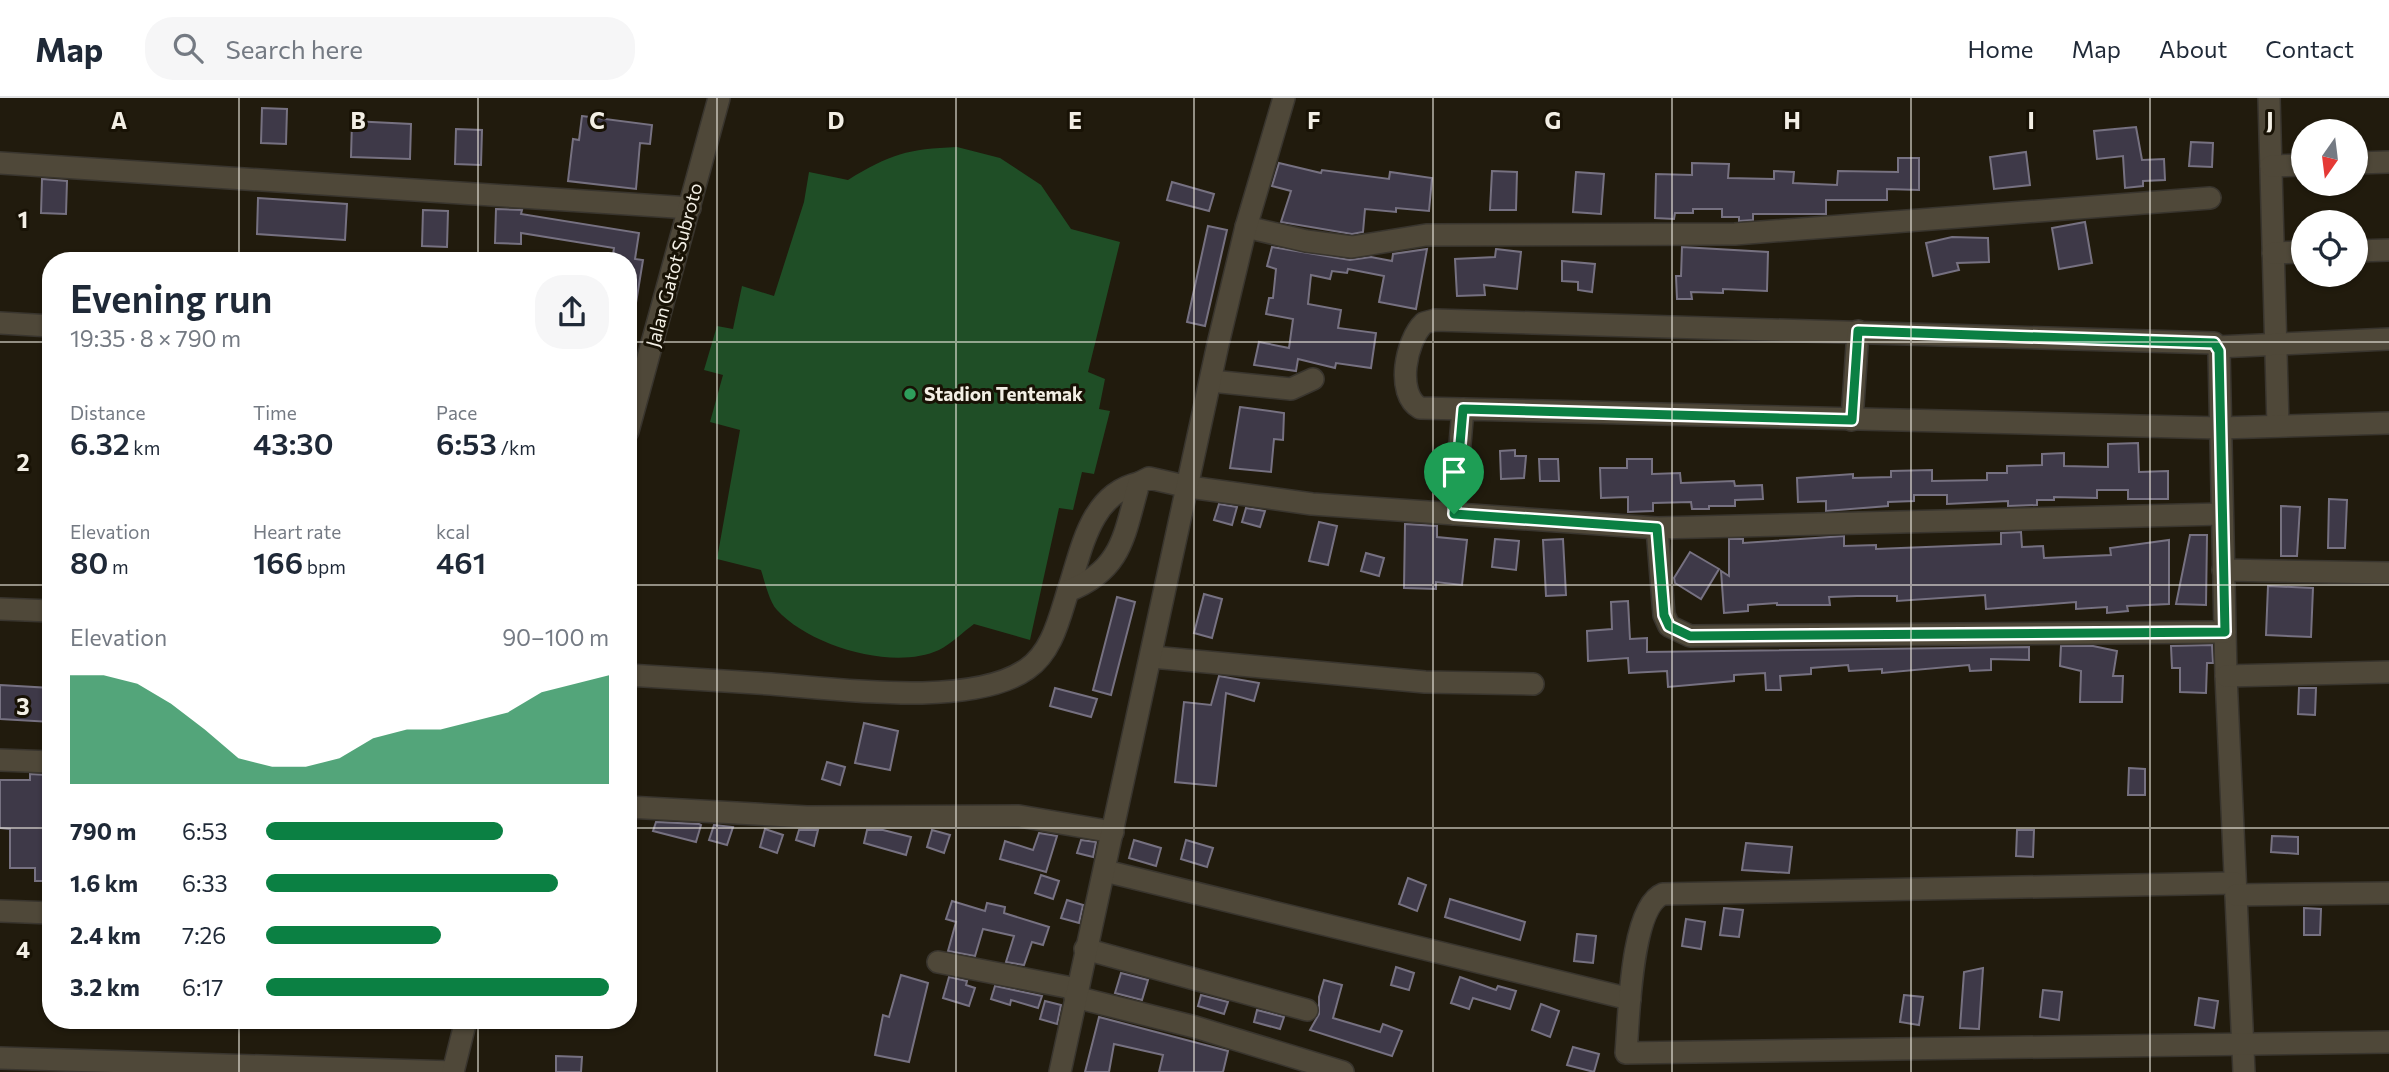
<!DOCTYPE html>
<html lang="en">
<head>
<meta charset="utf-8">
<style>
	:root { --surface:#fff; --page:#f6f6f7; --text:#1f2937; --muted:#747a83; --line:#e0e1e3; --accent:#0b8043 }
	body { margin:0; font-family:Commissioner,sans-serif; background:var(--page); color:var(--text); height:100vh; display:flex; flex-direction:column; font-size:26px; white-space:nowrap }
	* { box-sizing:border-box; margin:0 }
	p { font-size:23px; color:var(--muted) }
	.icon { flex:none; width:38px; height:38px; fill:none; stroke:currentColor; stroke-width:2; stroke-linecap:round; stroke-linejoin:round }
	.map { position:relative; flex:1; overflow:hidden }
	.sheet { position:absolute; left:42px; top:154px; width:595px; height:777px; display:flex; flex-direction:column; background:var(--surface); border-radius:28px; box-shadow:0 2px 5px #0004 }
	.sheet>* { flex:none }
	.needle { width:46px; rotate:194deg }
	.tools { position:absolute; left:2291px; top:21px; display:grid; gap:14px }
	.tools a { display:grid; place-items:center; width:77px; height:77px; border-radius:50%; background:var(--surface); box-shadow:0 2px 5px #0004; font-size:35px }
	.pin { position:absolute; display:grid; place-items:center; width:60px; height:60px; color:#fff; margin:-72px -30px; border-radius:50% 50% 50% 0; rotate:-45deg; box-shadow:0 0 7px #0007 }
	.pin .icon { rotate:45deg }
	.round { display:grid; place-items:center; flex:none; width:74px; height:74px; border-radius:28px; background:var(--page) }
	.summary { display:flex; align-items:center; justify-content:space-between; height:119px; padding:0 28px }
	h1 { font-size:38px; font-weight:600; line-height:52px }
	.stats { display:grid; grid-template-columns:repeat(3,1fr); gap:10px; height:119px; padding:7px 28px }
	.stats div { display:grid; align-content:center }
	.stats b { font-size:30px; font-weight:600 }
	.stats small { font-size:19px; font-weight:400 }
	.stats p { font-size:19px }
	.chart { height:196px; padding:14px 28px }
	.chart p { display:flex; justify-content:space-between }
	.chart svg { width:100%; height:126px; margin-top:7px; fill:var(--accent); opacity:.7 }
	ul { padding:0 28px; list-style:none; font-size:23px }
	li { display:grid; grid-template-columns:112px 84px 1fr; align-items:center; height:52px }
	li i { height:18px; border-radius:9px; background:var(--accent) }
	header { display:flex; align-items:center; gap:42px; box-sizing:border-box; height:98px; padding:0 35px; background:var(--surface); border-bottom:2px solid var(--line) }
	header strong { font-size:33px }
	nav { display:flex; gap:38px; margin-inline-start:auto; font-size:24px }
	.search { width:490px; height:63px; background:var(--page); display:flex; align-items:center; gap:18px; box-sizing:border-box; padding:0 24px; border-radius:28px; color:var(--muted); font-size:26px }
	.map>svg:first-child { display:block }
</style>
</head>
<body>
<header>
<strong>Map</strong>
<div class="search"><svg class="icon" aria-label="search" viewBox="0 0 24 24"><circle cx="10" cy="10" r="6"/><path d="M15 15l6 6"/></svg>Search here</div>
<nav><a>Home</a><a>Map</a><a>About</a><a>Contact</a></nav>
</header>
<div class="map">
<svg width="2389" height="974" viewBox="0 0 2389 974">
	<rect width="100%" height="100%" fill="#211b0d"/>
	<path fill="#1f4e26" d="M957,49L1000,60L1041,87L1071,131L1120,144L1088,274L1105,281L1099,311L1110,313L1094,376L1082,374L1073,412L1059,410L1030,542L974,526C963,534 951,546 939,552C893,573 810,548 777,512C769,503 765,484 761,472L717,461L740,332L710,324L723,277L704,272L717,228L733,231L742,188L774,198L804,104L809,74L848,82C890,56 908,51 957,49Z"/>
	<g fill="#3e3948" stroke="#767181" stroke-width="2">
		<path d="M262,10L287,11L286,46L261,45Z"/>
		<path d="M582,18L652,27L650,46L640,45L636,91L568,83L573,41L579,42Z"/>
		<path d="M352,23L411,26L410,61L351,59Z"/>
		<path d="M2136,29L2142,62L2164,61L2165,82L2143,83V88L2125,90L2123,58L2097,61L2094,33Z"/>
		<path d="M456,31L482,32L481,67L455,66Z"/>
		<path d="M2191,44L2213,45L2212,69L2189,68Z"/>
		<path d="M2026,54L2030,87L1994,91L1990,59Z"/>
		<path d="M1898,60H1919V92L1887,91V102H1826V116H1753V122L1739,123V119H1722V111H1693V115H1675L1674,121L1655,120L1656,76L1692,77V65L1729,66L1728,80L1774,81V73L1794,74L1793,85L1837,87L1838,73L1898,74Z"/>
		<path d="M1279,65L1321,75L1322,72L1389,81L1390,74L1432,80L1429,113L1396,110V114L1365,111L1363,134L1352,136L1281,124L1291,93L1272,88Z"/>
		<path d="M1492,73L1517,74L1516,112H1490Z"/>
		<path d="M1576,74L1604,76L1601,116L1573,114Z"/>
		<path d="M42,81L67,83L66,116L41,115Z"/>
		<path d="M1172,84L1214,96L1209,113L1167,102Z"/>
		<path d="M258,100L347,106L345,142L257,136Z"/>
		<path d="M496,111L522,112L521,116L639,135L635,161L643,162L636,205L628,204V163H612L614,150L521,135V146L495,145Z"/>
		<path d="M423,112L448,113L447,149L422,148Z"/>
		<path d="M2085,124L2092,165L2059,171L2052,130Z"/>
		<path d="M1208,128L1227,132L1205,228L1187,224Z"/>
		<path d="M1952,139L1988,140L1989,164L1957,165L1959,172L1933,178L1926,145Z"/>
		<path d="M1272,149L1350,162L1371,159L1392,163L1393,156L1427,151L1416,211L1379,204L1384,178L1348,171L1347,175L1332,173L1330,181L1311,177L1308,206L1341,212L1338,230L1376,235L1371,270L1336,265L1335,270L1298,261L1296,273L1254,267L1259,244L1289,250L1293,221L1266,216L1269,200H1273L1276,171L1267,168Z"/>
		<path d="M1682,149L1768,154L1767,193L1723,191V195L1691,194L1692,201H1677L1676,178H1681Z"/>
		<path d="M1496,151L1521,154L1517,191L1484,187L1485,197L1457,198L1455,161L1495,159Z"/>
		<path d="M1562,163L1595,166L1592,194L1578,192V184L1562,183Z"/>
		<path d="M1240,309L1284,315L1283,342L1274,341L1271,374L1230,370Z"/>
		<path d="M2138,345L2139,374L2168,373V401H2128V392H2097V400L2054,399V402H2037V407L2008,408V403L1947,406V397H1914V403L1888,404V408L1826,413V403L1798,404L1797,380L1853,376V380L1891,379V373L1932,372V383L1987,382V375H2007V368L2042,367V356L2064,355V368L2108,369V346Z"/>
		<path d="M1515,352V358H1526L1524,380L1501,381L1500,353Z"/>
		<path d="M1539,361H1558L1559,383H1540Z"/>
		<path d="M1627,361H1652V376L1680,375L1681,385L1734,383L1735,388L1762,387L1763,401L1735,402V408H1709V411H1692L1691,404L1653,405V413L1628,414V399L1601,400L1600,370H1627Z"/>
		<path d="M2329,401L2347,402L2345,450H2328Z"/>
		<path d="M1219,406L1237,409L1232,427L1214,422Z"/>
		<path d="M2281,408L2300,409L2297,458H2281Z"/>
		<path d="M1246,410L1265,413L1260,429L1242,424Z"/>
		<path d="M1319,424L1337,428L1328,467L1309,463Z"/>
		<path d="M1405,426L1437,428V439L1467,442L1462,487L1436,484V491L1404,490Z"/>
		<path d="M2021,434L2022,449L2043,448L2044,460L2111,457L2110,450L2169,442V506L2127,508L2128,513L2107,515V509L2076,511V504L1986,511L1985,497L1897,503V498H1857L1829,499L1830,507H1777V505L1748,507V513L1724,515L1721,473L1729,478V441H1743V445L1844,438V448L1876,447V451L2001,446V435Z"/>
		<path d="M2190,437H2207L2206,507L2176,506Z"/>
		<path d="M1495,441L1519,443L1516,472L1492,469Z"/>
		<path d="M1563,441L1566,497L1546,498L1543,442Z"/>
		<path d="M1690,454L1719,471L1701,501L1675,485L1674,480Z"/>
		<path d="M1366,455L1384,460L1379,478L1361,473Z"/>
		<path d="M2268,488L2313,490L2311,539L2266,537Z"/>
		<path d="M1204,496L1222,501L1212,540L1194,535Z"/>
		<path d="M1117,499L1135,504L1111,597L1093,592Z"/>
		<path d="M1628,503L1630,541L1647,540V554L2029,549V562L1991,561V572L1970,573L1969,567L1882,575V571L1849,573L1848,567L1811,570V576L1780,578L1781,592H1766L1765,575L1734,577V583L1668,589L1667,573L1629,575L1628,560L1588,563L1587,533L1612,531L1611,504Z"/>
		<path d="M2212,547L2213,565H2207L2206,595L2180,594V570H2172L2171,548Z"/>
		<path d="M2061,548H2093L2117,553L2113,578H2123L2122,604H2080L2081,573L2060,568Z"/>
		<path d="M1219,578L1259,585L1254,603L1226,595L1216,688L1175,684L1184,604L1211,607Z"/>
		<path d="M0,587L51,590V624L0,621Z"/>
		<path d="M1055,590L1097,601L1091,619L1050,608Z"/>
		<path d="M2299,590H2316L2315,617L2298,616Z"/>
		<path d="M864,625L898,633L890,672L855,665Z"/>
		<path d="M827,664L845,669L840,687L822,681Z"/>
		<path d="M2129,670L2145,671V697H2128Z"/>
		<path d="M30,676L46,677V705L51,706V783H35V770H10V731L0,730V682H30Z"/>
		<path d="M656,724L699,726L701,727L696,744L653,733Z"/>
		<path d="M714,727L733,729L727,747L709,742Z"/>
		<path d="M765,731L783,737L777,755L760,749Z"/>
		<path d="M799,732H818L814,748L796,742Z"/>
		<path d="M867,732H883L911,739L906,757L864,745Z"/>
		<path d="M932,732L950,737L944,755L927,749Z"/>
		<path d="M2017,732H2034L2033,759L2016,758Z"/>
		<path d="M1039,735L1057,738L1046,774L1000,761L1005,743L1033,752Z"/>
		<path d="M2272,738L2298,739V756L2271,754Z"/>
		<path d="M1081,742L1096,744L1093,759L1077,755Z"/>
		<path d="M1134,742L1161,750L1156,768L1129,760Z"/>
		<path d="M1186,742L1213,750L1207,769L1181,761Z"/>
		<path d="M1746,745L1792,749L1789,775L1742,772Z"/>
		<path d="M1041,777L1059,783L1053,801L1035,795Z"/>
		<path d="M1408,780L1426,787L1417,813L1399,806Z"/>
		<path d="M1450,801L1525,824L1520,842L1445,819Z"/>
		<path d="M1067,802L1083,807L1079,825L1061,820Z"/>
		<path d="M952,803L985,813L987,805L1005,809L1004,815L1049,829L1043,847L1032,844L1024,867L1006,864L1014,838L983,831L975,858L948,853L956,824L946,821Z"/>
		<path d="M1724,810L1743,812L1739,839L1720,837Z"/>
		<path d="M2304,810L2321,811L2320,837H2304Z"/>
		<path d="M1686,821L1705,824L1701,851L1682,848Z"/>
		<path d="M1577,836L1596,838L1593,865L1574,863Z"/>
		<path d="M1396,869L1414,875L1409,892L1391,887Z"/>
		<path d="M1983,870L1979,931L1960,930L1964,874Z"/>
		<path d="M1121,875L1148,882L1142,902L1115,895Z"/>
		<path d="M901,877L928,885L909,964L875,957L883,917L889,919Z"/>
		<path d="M949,879L967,883L966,887L975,890L969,908L943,900Z"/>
		<path d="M1460,879L1496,892L1498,888L1516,893L1510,911L1473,900L1469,911L1451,905Z"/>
		<path d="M1324,882L1342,887L1333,920L1380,934L1383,926L1402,933L1392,958L1310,932L1319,916V899Z"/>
		<path d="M995,888L1042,898L1038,910L1011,902L1010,907L991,901Z"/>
		<path d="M2043,892L2062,894L2059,922L2040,919Z"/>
		<path d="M1201,897L1228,904L1224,916L1198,908Z"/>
		<path d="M1904,897L1923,899L1919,927L1900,924Z"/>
		<path d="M2199,900L2218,903L2214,930L2195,927Z"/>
		<path d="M1045,903L1061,907L1057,926L1040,921Z"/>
		<path d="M1541,906L1559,913L1550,939L1532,932Z"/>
		<path d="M1257,912L1284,919L1280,931L1254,924Z"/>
		<path d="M1099,919L1228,953L1223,974H1159L1163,957L1114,946L1109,974H1085Z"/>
		<path d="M1573,949L1599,956L1594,974L1567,967Z"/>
		<path d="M556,958L582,959L581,974H556Z"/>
	</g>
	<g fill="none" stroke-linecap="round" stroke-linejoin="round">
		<g stroke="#39352e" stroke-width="24">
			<g id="minor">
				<path d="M2269,0L2278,328"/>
				<path d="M0,65L690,110"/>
				<path d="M2356,65L2389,64"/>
				<path d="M2271,68L2303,67"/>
				<path d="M1246,129L1306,143L1352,149L1426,137L1735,136L2210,100"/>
				<path d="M2356,153L2389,152"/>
				<path d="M2273,155L2303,154"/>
				<path d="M0,225L51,228"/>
				<path d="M2217,249L2389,241"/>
				<path d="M1211,283L1291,291L1313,281"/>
				<path d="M1463,311L1420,310C1395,296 1406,242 1424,225L1435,222L2214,245L2219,253L2226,578L2244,974"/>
				<path d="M1852,322L1858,233"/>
				<path d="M628,333L719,0"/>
				<path d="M1454,416L1463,311L2220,330L2389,325"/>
				<path d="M1657,430L1664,517L1669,528L1690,538L2225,534"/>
				<path d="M2223,472L2389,475"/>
				<path d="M1068,493C1082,451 1090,396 1139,385"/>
				<path d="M0,511L51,513"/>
				<path d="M1152,559L1425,584L1533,586"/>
				<path d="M628,577C676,580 724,583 771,586C837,591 972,610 1027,571C1052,554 1059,521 1068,493C1123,472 1124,436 1139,385L1149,380L1189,389L1312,406L1657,430L2222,416"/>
				<path d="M2226,578L2389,574"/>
				<path d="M0,662L51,664"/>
				<path d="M628,709L807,719L1019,718L1113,734"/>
				<path d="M1105,773L1630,901"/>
				<path d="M2235,785L1663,796C1630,809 1629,922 1626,955L2389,944"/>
				<path d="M2236,797L2389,795"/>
				<path d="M0,813L51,815"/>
				<path d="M1085,851L1307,912"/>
				<path d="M938,864L1077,891"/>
				<path d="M1075,899L1195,929L1343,974"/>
				<path d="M0,960L453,974"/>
				<path d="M453,974L466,922"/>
				<path d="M1060,974L1218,246L1246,129L1284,0"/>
			</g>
		</g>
		<use href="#minor" stroke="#4f4839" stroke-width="21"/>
	</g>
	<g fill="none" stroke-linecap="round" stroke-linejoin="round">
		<g stroke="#fff" stroke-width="14">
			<path id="route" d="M1858,233L2214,245L2219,253L2225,534L1690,538L1669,528L1664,517L1657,430L1454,416L1463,311L1852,322Z"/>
		</g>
		<use href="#route" stroke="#0b8043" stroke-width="9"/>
	</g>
	<path fill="none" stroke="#f3efe5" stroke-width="2" stroke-opacity="0.55" d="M239,0V163M478,0V163M717,0V974M956,0V974M1194,0V974M1433,0V974M1672,0V974M1911,0V974M2150,0V974M0,244H51M628,244H2389M0,487H51M628,487H2389M0,730H51M628,730H2389M239,922V974M478,922V974"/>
	<circle fill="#2e9e5b" stroke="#181205" stroke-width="2.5" cx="910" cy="296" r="7"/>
	<g text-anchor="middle" stroke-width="6" stroke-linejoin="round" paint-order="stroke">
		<g font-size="19" fill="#f3efe5" stroke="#181205">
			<text transform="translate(674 167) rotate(-75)" y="7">Jalan Gatot Subroto</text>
		</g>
		<g font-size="19" font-weight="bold" fill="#f3efe5" stroke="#181205" text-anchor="start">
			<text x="924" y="303">Stadion Tentemak</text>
		</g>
	</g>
	<g font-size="23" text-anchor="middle" font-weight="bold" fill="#f3efe5" stroke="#181205" stroke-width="6" stroke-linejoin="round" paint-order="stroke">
		<text x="119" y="31">A</text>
		<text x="358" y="31">B</text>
		<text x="597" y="31">C</text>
		<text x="836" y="31">D</text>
		<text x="1075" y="31">E</text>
		<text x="1314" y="31">F</text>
		<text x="1553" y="31">G</text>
		<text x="1792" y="31">H</text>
		<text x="2031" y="31">I</text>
		<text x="2270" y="31">J</text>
		<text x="23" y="130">1</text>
		<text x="23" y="373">2</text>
		<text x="23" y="617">3</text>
		<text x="23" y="860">4</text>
	</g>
</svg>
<div class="tools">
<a><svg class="needle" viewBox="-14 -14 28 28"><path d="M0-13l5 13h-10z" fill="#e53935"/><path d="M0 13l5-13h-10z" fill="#747a83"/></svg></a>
<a><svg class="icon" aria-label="locate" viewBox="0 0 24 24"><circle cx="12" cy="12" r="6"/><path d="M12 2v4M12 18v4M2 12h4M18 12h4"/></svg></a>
</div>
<div class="pin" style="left:1454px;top:416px;background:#1e9e55"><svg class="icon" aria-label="arrive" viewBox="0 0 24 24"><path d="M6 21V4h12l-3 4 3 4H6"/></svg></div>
<section class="sheet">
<div class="summary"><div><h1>Evening run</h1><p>19:35 · 8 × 790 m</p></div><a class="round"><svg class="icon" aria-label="share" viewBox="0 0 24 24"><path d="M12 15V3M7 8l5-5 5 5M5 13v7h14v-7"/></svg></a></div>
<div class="stats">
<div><p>Distance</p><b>6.32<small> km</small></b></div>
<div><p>Time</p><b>43:30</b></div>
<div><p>Pace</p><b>6:53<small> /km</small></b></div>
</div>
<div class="stats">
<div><p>Elevation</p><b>80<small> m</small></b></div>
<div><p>Heart rate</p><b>166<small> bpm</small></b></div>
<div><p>kcal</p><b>461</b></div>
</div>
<div class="chart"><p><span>Elevation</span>90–100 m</p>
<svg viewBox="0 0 160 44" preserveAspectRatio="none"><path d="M0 44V6L10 6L20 9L30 16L40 25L50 35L60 38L70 38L80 35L90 28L100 25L110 25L120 22L130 19L140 12L150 9L160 6V44z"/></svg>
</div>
<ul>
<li><b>790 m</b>6:53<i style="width:69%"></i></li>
<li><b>1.6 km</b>6:33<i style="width:85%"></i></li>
<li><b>2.4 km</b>7:26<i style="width:51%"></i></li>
<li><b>3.2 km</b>6:17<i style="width:100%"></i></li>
</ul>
</section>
</div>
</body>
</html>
